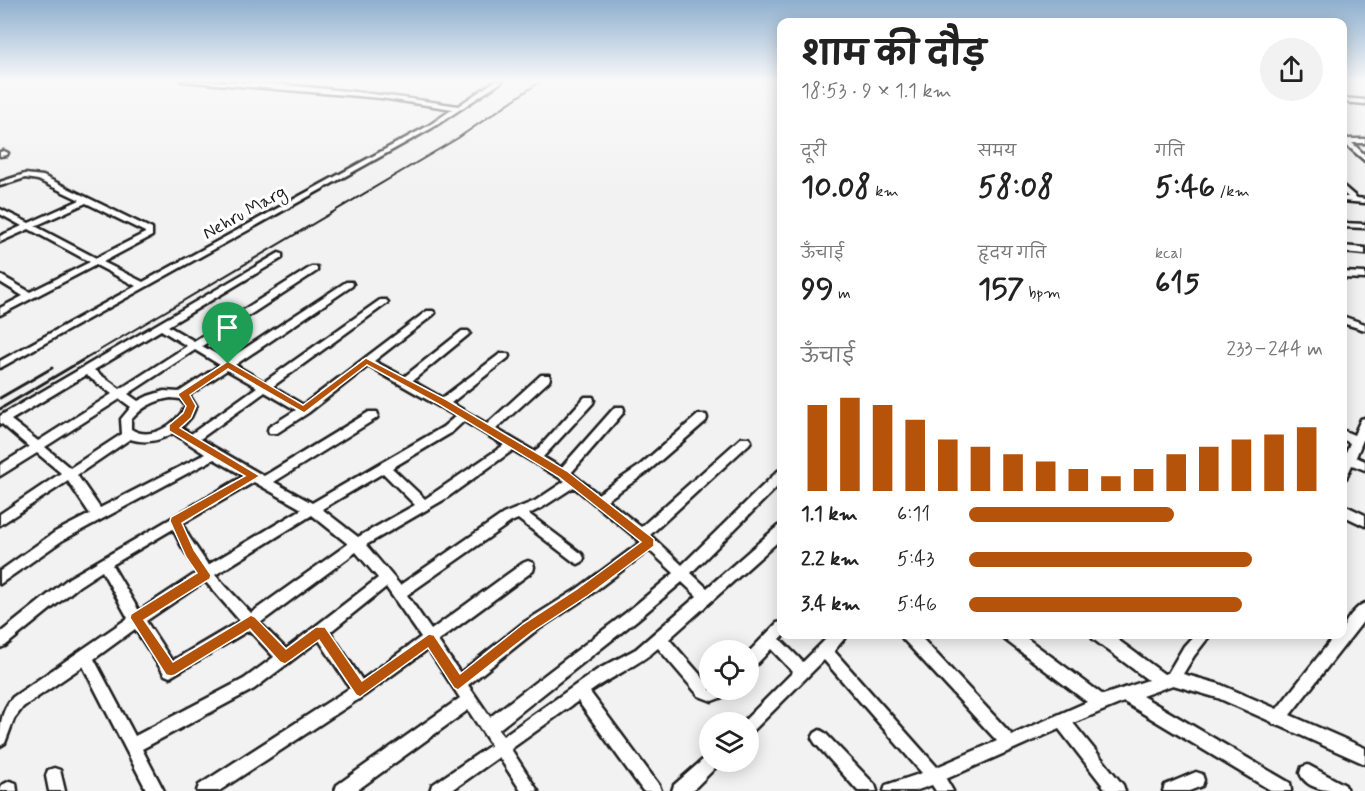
<!DOCTYPE html>
<html lang="hi">
<head>
<meta charset="utf-8">
<style>
	:root { --surface:#fff; --page:#f2f2f2; --text:#222; --muted:#767676; --accent:#b45309 }
	body { margin:0; font-family:Mynerve,"Playpen Sans Deva",sans-serif; background:var(--page); color:var(--text); height:100vh; display:flex; flex-direction:column; font-size:22px; white-space:nowrap }
	* { box-sizing:border-box; margin:0 }
	p { font-size:20px; color:var(--muted) }
	.icon { flex:none; width:33px; height:33px; fill:none; stroke:currentColor; stroke-width:2; stroke-linecap:round; stroke-linejoin:round }
	.map { position:relative; flex:1; overflow:hidden }
	.drawer { position:absolute; left:777px; top:18px; width:570px; height:621px; display:flex; flex-direction:column; background:var(--surface); border-radius:12px; box-shadow:0 3px 15px #0003 }
	.drawer>* { flex:none }
	.fabs { position:absolute; left:699px; top:640px; display:grid; gap:12px }
	.fabs a { display:grid; place-items:center; width:60px; height:60px; border-radius:50%; background:var(--surface); box-shadow:0 3px 15px #0003; font-size:30px }
	.pin { position:absolute; display:grid; place-items:center; width:51px; height:51px; color:#fff; margin:-62px -26px; border-radius:50% 50% 50% 0; rotate:-45deg; box-shadow:0 0 6px #0007 }
	.pin .icon { rotate:45deg }
	.round { display:grid; place-items:center; flex:none; width:63px; height:63px; border-radius:32px; background:var(--page) }
	.summary { display:flex; align-items:center; justify-content:space-between; height:102px; padding:0 24px }
	h1 { font-size:33px; font-weight:700; line-height:45px }
	.figures { display:grid; grid-template-columns:repeat(3,1fr); gap:9px; height:102px; padding:6px 24px }
	.figures div { display:grid; align-content:center }
	.figures b { font-size:30px; font-weight:700 }
	.figures small { font-size:16px; font-weight:400 }
	.figures p { font-size:16px }
	.chart { height:168px; padding:12px 24px }
	.chart p { display:flex; justify-content:space-between }
	.chart svg { width:100%; height:108px; margin-top:6px; stroke:var(--accent); stroke-width:6 }
	ul { padding:0 24px; list-style:none; font-size:20px }
	li { display:grid; grid-template-columns:96px 72px 1fr; align-items:center; height:45px }
	li i { height:15px; border-radius:8px; background:var(--accent) }
	.map>svg:first-child { display:block }
</style>
</head>
<body>
<div class="map">
<svg width="1365" height="791" viewBox="0 0 1365 791">
	<rect width="100%" height="100%" fill="#f2f2f2"/>
	<filter id="ink" filterUnits="userSpaceOnUse"><feTurbulence type="fractalNoise" baseFrequency=".0167" numOctaves="2"/><feDisplacementMap in="SourceGraphic" scale="12" xChannelSelector="R" yChannelSelector="G"/><feConvolveMatrix kernelMatrix="1 2 1 2 8 2 1 2 1" color-interpolation-filters="sRGB"/></filter>
	<g filter="url(#ink)">
		<g fill="none" stroke-linecap="round" stroke-linejoin="round">
			<g stroke="#1c1c1c" stroke-width="5">
				<g id="minor">
					<path d="M181,81C273,81 367,92 458,106L495,81H503L432,128L0,368V361L136,286L96,265L0,315V308L23,296L0,282V275L30,292L90,262L29,229L0,242V236L22,226L0,214V209L29,223L80,200L38,180L25,178L0,186V182L25,174L43,176L152,229V236L103,262L143,282L360,163L428,126L453,109L381,98ZM86,203L145,232V233L96,258L35,226Z"/>
					<path d="M1342,98L1365,100V104L1342,102Z"/>
					<path d="M1342,135L1348,139H1365V143H1352L1365,155V161L1342,141Z"/>
					<path d="M4,151L8,153L7,155L0,156V152Z"/>
					<path d="M1342,185L1357,198L1365,199V203L1342,201V197H1348L1342,192Z"/>
					<path d="M1342,223L1365,224V228L1342,227Z"/>
					<path d="M1342,246L1365,248V254L1342,252Z"/>
					<path d="M279,253L282,254V258L168,326L194,341L311,267H317V271L202,346L227,360L346,282H352L353,284L352,286L235,365L264,382L380,300H386L388,302L386,304L272,387L303,405L427,311H433L435,313L433,315L374,361L404,377L462,331H468L470,333L468,335L412,381L442,398L500,354H508L509,356L508,358L451,403L487,424L541,375H549L550,378L549,381L496,429L535,452L585,397H593L594,400L593,403L543,457L561,468L615,407H623L624,410L623,413L571,473L598,494L638,467L698,415H706L707,418L706,421L646,473L607,500L641,527L741,438H749L751,441L749,444L650,535L682,565L778,471L782,470V482L691,573L707,588L778,526L782,525V538L669,639L710,686V690H730L728,695L712,701L699,696L658,648C638,666 612,676 590,692L659,785L661,791H643L578,701L511,749L538,791H521L499,757L451,791H430L432,785L491,745L468,710L356,791H335L337,785L460,698L428,649L365,695L219,791H197L199,785L350,688L319,640L254,689L142,749L164,791H147L83,666L23,707L14,719L5,743L0,746C0,727 0,712 13,697L128,618L102,571L79,586L5,646L0,648V633L69,578L244,476L214,459L63,540L0,584V571L55,532L90,514L68,481L0,525V514L61,473L37,453L0,476V465L29,447L2,424L0,425V416ZM161,330L187,346L120,389L94,370ZM195,350L220,365L179,392L164,391L148,396L138,401L128,394ZM368,366L456,416L443,427L312,503L274,482L377,418L378,415L377,412H369L264,476L200,439L265,392L296,410L269,427L268,430L269,433H277L308,413ZM227,370L257,387L191,434L181,428L191,417L196,406L189,395ZM86,375L112,394L38,441L11,420ZM171,398L180,399L186,406C176,424 151,442 131,429V420C142,407 155,400 171,398ZM120,399L131,407L121,419L122,434L70,468L45,447ZM464,421L504,445L425,499L392,468L451,433ZM173,433L205,454L100,508L77,475L130,439C146,444 159,441 173,433ZM513,450L565,481L535,501L503,514L400,585L366,545L445,499ZM383,473L415,505L358,537L322,509ZM254,482L302,509L208,565L189,537L182,524ZM574,487L641,542L577,589L523,623L460,673L438,641L533,571L534,567L533,563L528,561L523,563L431,630L407,595L511,522L518,519L574,562L578,564L582,562L584,558L582,554L529,514L543,507ZM312,515L348,544L251,613L215,575ZM173,529L181,545L198,572L139,611L112,565ZM649,550L674,573L627,612L490,717L468,685L533,633L587,597ZM356,552L378,578L286,649L260,623ZM205,581L240,621L172,661L146,621ZM682,582L697,596L636,649L597,670L503,736L498,730L637,620ZM386,587L421,637L362,680L330,632ZM135,629L165,675L170,677L249,630L274,657L244,679L135,736L94,659Z"/>
					<path d="M1342,272L1365,273V279L1342,278Z"/>
					<path d="M1342,316L1365,324V330L1342,323Z"/>
					<path d="M1365,418V435L1356,457L1365,461V470L1352,465L1346,478L1342,479V461L1350,443L1342,439V430L1354,435L1361,419Z"/>
					<path d="M1342,504L1365,515V526L1342,515Z"/>
					<path d="M1365,603V619L1290,715L1365,748V764L1280,726L1273,724L1272,722L1218,698L1173,685L1142,696L1290,783L1291,791H1272L1124,702L1073,723L1123,785L1125,791H1107L1059,729L946,779L953,791H936L932,785L915,791H884L886,785L922,773L824,660L753,731L748,733V723H742L793,672L771,649L753,668L748,670V653L777,623L782,622V634H785L780,639L803,662L831,634H848L834,651L937,767L997,741L903,639L901,634H918L1012,735L1087,702L1004,639L1002,634H1021L1103,695L1148,680L1093,639L1091,634H1110L1164,674L1168,673L1184,646L1195,634H1211L1194,656L1183,674L1219,684L1277,709L1336,634H1342C1342,624 1355,607 1365,603Z"/>
					<path d="M820,730L825,733L875,785L877,791H858L815,743L812,738L815,733Z"/>
					<path d="M710,755V762H719L716,767L692,791H672L674,785L706,757Z"/>
					<path d="M1308,765L1345,785L1347,791C1331,791 1307,791 1300,773L1302,767Z"/>
					<path d="M54,768L60,770L65,791H49L46,776L48,770Z"/>
					<path d="M1196,772L1202,774L1204,780L1202,786L1189,791H1163L1165,785Z"/>
					<path d="M10,781L16,783L17,791H0L2,785Z"/>
				</g>
			</g>
			<use href="#minor" fill="#fff" fill-rule="evenodd"/>
			<path stroke="#1c1c1c" stroke-width="2" d="M90,356L458,138L541,81"/>
			<g stroke="#1c1c1c" stroke-width="3">
				<path d="M0,398L52,368"/>
				<path d="M0,409L93,354"/>
			</g>
		</g>
	</g>
	<linearGradient id="sky" x2="0" y2="1"><stop stop-color="#8eafce"/><stop offset="0.42" stop-color="#f9f9f9"/><stop offset="1" stop-color="#f9f9f9" stop-opacity="0"/></linearGradient>
	<rect width="1365" height="192" fill="url(#sky)"/>
	<path fill="#b45309" stroke="#fff" stroke-width="1.5" fill-rule="evenodd" d="M366,358L447,400L567,471L654,539V546L586,597L532,632L458,690L454,688L428,648L360,697L356,695L319,640L285,664L280,662L250,629L175,675L171,676L166,675L130,618L131,614L197,573L186,557L170,521L171,517L245,476L169,431V425L183,413L186,406L178,395L179,393L228,361L303,405ZM367,365L440,405L559,477L641,542L577,589L523,624L460,674L434,635L429,634L362,681L325,627H316L286,649L255,617L251,615L173,662L144,620L210,579L211,575L194,550L182,523L260,476L180,428L191,418L196,406L190,395L228,369L304,413Z"/>
	<g text-anchor="middle" stroke-width="6" stroke-linejoin="round" paint-order="stroke">
		<g font-size="18" fill="#1c1c1c" stroke="#fff">
			<text transform="translate(244 212) rotate(-29)" y="6">Nehru Marg</text>
		</g>
	</g>
</svg>
<div class="fabs">
<a><svg class="icon" aria-label="locate" viewBox="0 0 24 24"><circle cx="12" cy="12" r="6"/><path d="M12 2v4M12 18v4M2 12h4M18 12h4"/></svg></a>
<a><svg class="icon" aria-label="layers" viewBox="0 0 24 24"><path d="M12 4l9 5-9 5-9-5zM3 14l9 5 9-5"/></svg></a>
</div>
<div class="pin" style="left:228px;top:364px;background:#1e9e55"><svg class="icon" aria-label="arrive" viewBox="0 0 24 24"><path d="M6 21V4h12l-3 4 3 4H6"/></svg></div>
<section class="drawer">
<div class="summary"><div><h1>शाम की दौड़</h1><p>18:53 · 9 × 1.1 km</p></div><a class="round"><svg class="icon" aria-label="share" viewBox="0 0 24 24"><path d="M12 15V3M7 8l5-5 5 5M5 13v7h14v-7"/></svg></a></div>
<div class="figures">
<div><p>दूरी</p><b>10.08<small> km</small></b></div>
<div><p>समय</p><b>58:08</b></div>
<div><p>गति</p><b>5:46<small> /km</small></b></div>
</div>
<div class="figures">
<div><p>ऊँचाई</p><b>99<small> m</small></b></div>
<div><p>हृदय गति</p><b>157<small> bpm</small></b></div>
<div><p>kcal</p><b>615</b></div>
</div>
<div class="chart"><p><span>ऊँचाई</span>233–244 m</p>
<svg viewBox="0 0 160 44" preserveAspectRatio="none"><path d="M5 44V9M15 44V6M25 44V9M35 44V15M45 44V23M55 44V26M65 44V29M75 44V32M85 44V35M95 44V38M105 44V35M115 44V29M125 44V26M135 44V23M145 44V21M155 44V18"/></svg>
</div>
<ul>
<li><b>1.1 km</b>6:11<i style="width:58%"></i></li>
<li><b>2.2 km</b>5:43<i style="width:80%"></i></li>
<li><b>3.4 km</b>5:46<i style="width:77%"></i></li>
</ul>
</section>
</div>
</body>
</html>
